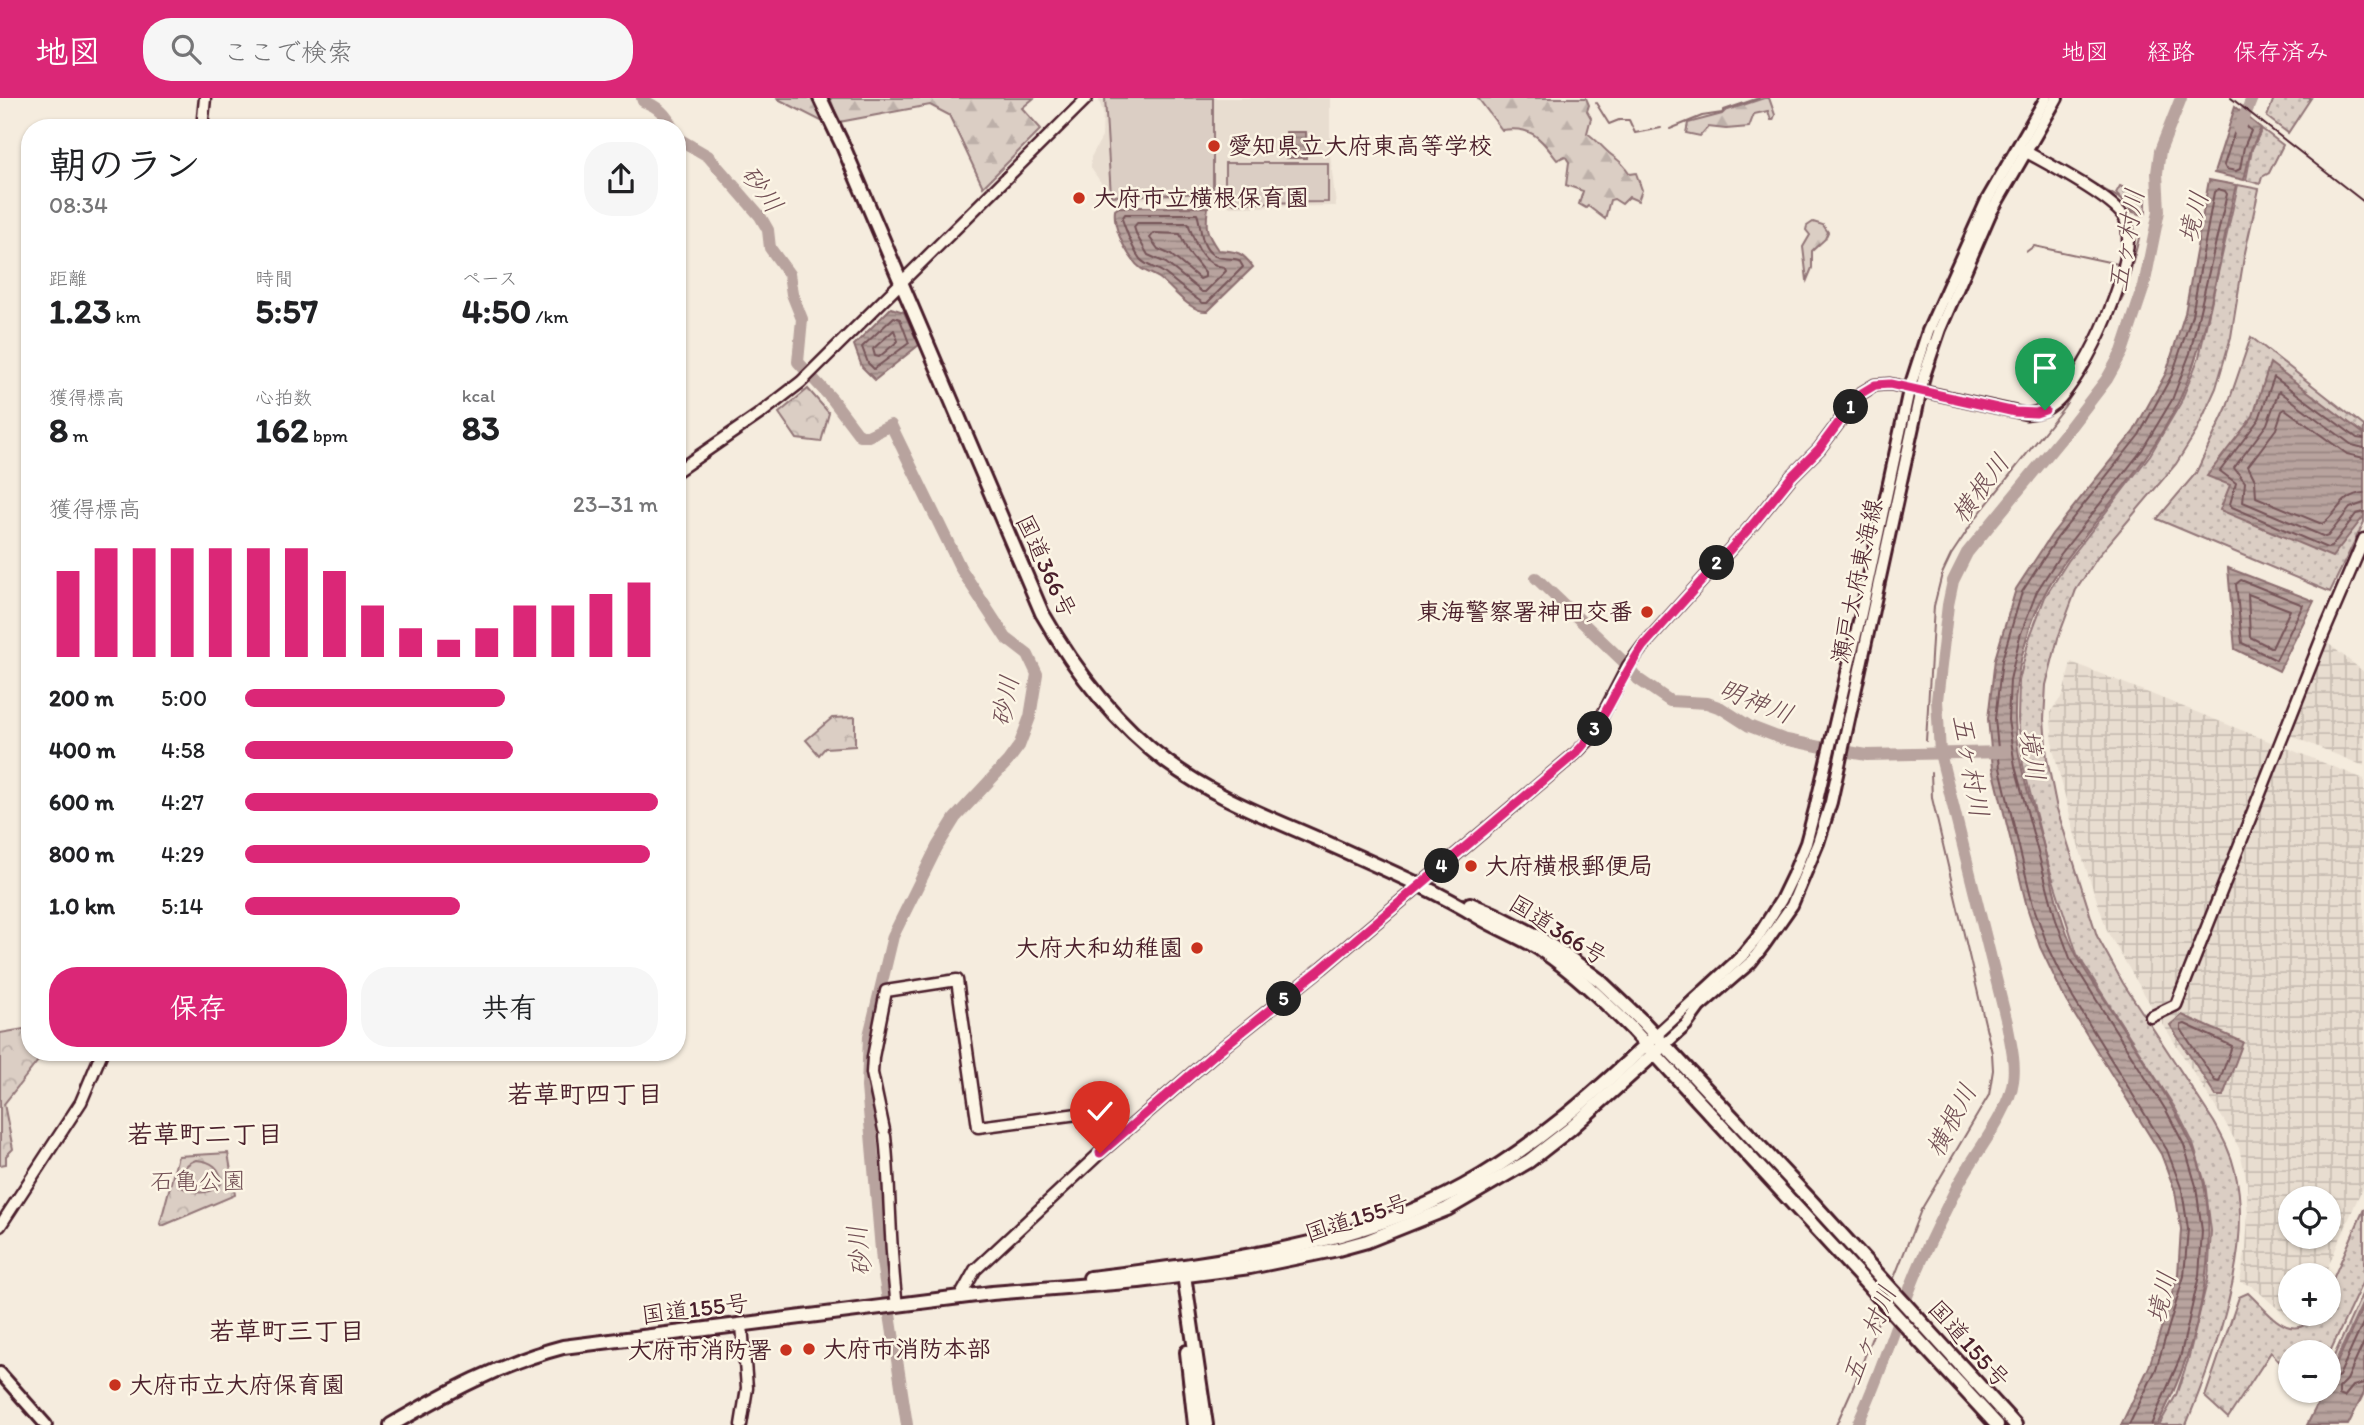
<!DOCTYPE html>
<html lang="ja">
<head>
<meta charset="utf-8">
<style>
	:root { --surface:#fff; --page:#f6f6f6; --text:#202124; --muted:#757577; --accent:#db2777 }
	body { margin:0; font-family:Itim,"Klee One",sans-serif; background:var(--page); color:var(--text); height:100vh; display:flex; flex-direction:column; font-size:26px; white-space:nowrap }
	* { box-sizing:border-box; margin:0 }
	p { font-size:23px; color:var(--muted) }
	.icon { flex:none; width:38px; height:38px; fill:none; stroke:currentColor; stroke-width:2; stroke-linecap:round; stroke-linejoin:round }
	.map { position:relative; flex:1; overflow:hidden }
	.drawer { position:absolute; left:21px; top:21px; width:665px; height:942px; display:flex; flex-direction:column; background:var(--surface); border-radius:28px; box-shadow:0 2px 5px #0004 }
	.drawer>* { flex:none }
	.tools { position:absolute; left:2278px; top:1088px; display:grid; gap:14px }
	.tools a { display:grid; place-items:center; width:63px; height:63px; border-radius:50%; background:var(--surface); box-shadow:0 2px 5px #0004; font-size:35px }
	.pin { position:absolute; display:grid; place-items:center; width:60px; height:60px; color:#fff; margin:-72px -30px; border-radius:50% 50% 50% 0; rotate:-45deg; box-shadow:0 0 7px #0007 }
	.pin .icon { rotate:45deg }
	.km { position:absolute; width:35px; height:35px; margin:-18px; border-radius:50%; background:#222; color:#fff; font-size:19px; line-height:35px; text-align:center }
	.round { display:grid; place-items:center; flex:none; width:74px; height:74px; border-radius:28px; background:var(--page) }
	.headline { display:flex; align-items:center; justify-content:space-between; height:119px; padding:0 28px }
	h1 { font-size:38px; font-weight:700; line-height:52px }
	.metrics { display:grid; grid-template-columns:repeat(3,1fr); gap:10px; height:119px; padding:7px 28px }
	.metrics div { display:grid; align-content:center }
	.metrics b { font-size:35px; font-weight:700 }
	.metrics small { font-size:19px; font-weight:400 }
	.metrics p { font-size:19px }
	.chart { height:196px; padding:14px 28px }
	.chart p { display:flex; justify-content:space-between }
	.chart svg { width:100%; height:126px; margin-top:7px; stroke:var(--accent); stroke-width:6 }
	.action { display:flex; gap:14px; margin-top:auto; padding:14px 28px }
	.action a { flex:1; height:80px; border-radius:28px; background:var(--accent); color:#fff; font-size:28px; font-weight:700; line-height:80px; text-align:center }
	.action a+a { background:var(--page); color:var(--text) }
	ul { padding:0 28px; list-style:none; font-size:23px }
	li { display:grid; grid-template-columns:112px 84px 1fr; align-items:center; height:52px }
	li i { height:18px; border-radius:9px; background:var(--accent) }
	header { display:flex; align-items:center; gap:42px; box-sizing:border-box; height:98px; padding:0 35px; background:var(--accent); color:#fff }
	header strong { font-size:33px }
	nav { display:flex; gap:38px; margin-inline-start:auto; font-size:24px }
	.search { width:490px; height:63px; background:var(--page); display:flex; align-items:center; gap:18px; box-sizing:border-box; padding:0 24px; border-radius:28px; color:var(--muted); font-size:26px }
	.map>svg:first-child { display:block }
</style>
</head>
<body>
<header>
<strong>地図</strong>
<div class="search"><svg class="icon" aria-label="search" viewBox="0 0 24 24"><circle cx="10" cy="10" r="6"/><path d="M15 15l6 6"/></svg>ここで検索</div>
<nav><a>地図</a><a>経路</a><a>保存済み</a></nav>
</header>
<div class="map">
<svg width="2364" height="1327" viewBox="0 0 2364 1327">
	<defs>
		<pattern id="industrial-grid" width="8" height="8" patternUnits="userSpaceOnUse" patternTransform="scale(1.75)"><rect width="8" height="8" fill="#e8ddd0"/><path d="M0 4h8M4 0v8" fill="none" stroke="#c8bdb3"/></pattern>
		<pattern id="grass-dots" width="8" height="8" patternUnits="userSpaceOnUse" patternTransform="scale(1.75)"><rect width="8" height="8" fill="#dbcec4"/><path d="M2 2h.1M6 6h.1" fill="none" stroke="#bdb0a9" stroke-width="1.8" stroke-linecap="round"/></pattern>
		<pattern id="forest-firs" width="22" height="20" patternUnits="userSpaceOnUse" patternTransform="scale(1.75)"><rect width="22" height="20" fill="#dbcec4"/><path d="M5 1l3.5 6h-7zM16 11l3.5 6h-7z" fill="#bdb0a9"/></pattern>
		<pattern id="park-crowns" width="20" height="18" patternUnits="userSpaceOnUse" patternTransform="scale(1.75)"><rect width="20" height="18" fill="#dbcec4"/><path d="M2 6a3 3 0 1 1 6 0M12 15a3 3 0 1 1 6 0" fill="none" stroke="#bdb0a9"/></pattern>
		<pattern id="water-rules" width="6" height="5" patternUnits="userSpaceOnUse" patternTransform="scale(1.75)"><rect width="6" height="5" fill="#b8a39e"/><path d="M0 2.5h6" fill="none" stroke="#988481"/></pattern>
	</defs>
	<rect width="100%" height="100%" fill="#f5ecde"/>
	<filter id="ink" filterUnits="userSpaceOnUse"><feTurbulence type="fractalNoise" baseFrequency=".0143" numOctaves="2"/><feDisplacementMap in="SourceGraphic" scale="14" xChannelSelector="R" yChannelSelector="G"/><feConvolveMatrix kernelMatrix="1 2 1 2 8 2 1 2 1" color-interpolation-filters="sRGB"/></filter>
	<g filter="url(#ink)">
		<path fill="#e8ddd0" d="M1098,0H1330V57L1336,108L1230,109L1221,100L1112,101L1091,70V59L1102,39L1103,14Z"/>
		<g fill="url(#industrial-grid)" fill-rule="evenodd">
			<path d="M2325,543L2364,574V668L2289,637Z"/>
			<path d="M2071,564L2276,646L2175,903L2166,908L2152,909L2108,835L2076,741L2053,651L2051,613L2063,597Z"/>
			<path d="M2284,649L2364,681V1086L2324,1178H2291V1216H2303L2293,1219L2284,1216L2252,1188L2240,1184L2246,1150L2248,1117L2247,1084L2239,1050L2225,1024L2159,920L2182,910L2183,904ZM2291,1101H2329V1139H2291Z"/>
		</g>
		<g fill="url(#grass-dots)" stroke="#927678" stroke-width="2">
			<path d="M2274,0H2311L2288,35L2267,19Z"/>
			<path d="M2262,31L2283,47L2269,75L2262,79L2260,86L2246,82L2252,51Z"/>
			<path d="M2238,87L2259,91L2244,159L2231,239L2216,290L2196,334L2176,366L2099,457L2076,492L2058,540L2046,587L2044,621L2047,661L2057,711L2097,838L2123,885L2214,1024C2223,1040 2231,1055 2235,1073C2254,1150 2215,1256 2186,1327H2159L2176,1297L2188,1262L2208,1180L2211,1133L2205,1085L2192,1043L2175,1010L2077,856L2049,769L2023,667L2018,621L2019,583L2029,541L2045,499L2068,463L2150,357L2180,306L2199,259Z"/>
			<path d="M2120,88L2146,101V115L2133,112L2116,95Z"/>
			<path d="M2251,239L2364,328V424L2330,494L2157,421L2196,375L2227,309Z"/>
			<path d="M2364,1111V1181L2329,1256L2291,1255V1277L2271,1254L2228,1320L2205,1299L2239,1199L2248,1195C2269,1214 2290,1249 2318,1216H2329V1190Z"/>
			<path d="M2364,1192V1202L2329,1278V1269Z"/>
		</g>
		<g fill="url(#forest-firs)" stroke="#927678" stroke-width="2">
			<path d="M776,0H815L823,19L821,23Z"/>
			<path d="M830,0H1034L1022,10L1041,31L983,89L949,17L930,7L839,24Z"/>
			<path d="M1478,0H1586L1589,7L1587,13L1591,20L1587,35C1596,41 1602,49 1609,55C1619,63 1622,64 1630,76L1636,75L1642,92L1638,103L1629,99L1622,106L1614,101L1610,102L1605,121L1588,108L1586,110L1579,106L1583,93L1566,87L1569,64L1565,58L1557,62C1540,40 1533,28 1502,32Z"/>
			<path d="M1764,0H1769L1775,17L1773,22H1771L1768,13L1754,16L1749,29L1726,31L1708,29L1700,38L1686,35L1688,25L1722,16L1725,13Z"/>
			<path d="M1813,124L1823,127L1828,134L1825,141L1812,153V170L1807,182L1803,149L1810,137L1806,132L1807,128Z"/>
		</g>
		<g fill="url(#park-crowns)" stroke="#927678" stroke-width="2">
			<path d="M808,291L829,315L821,344L797,341L779,315Z"/>
			<path d="M855,619V648L825,650L819,657L806,642L832,620Z"/>
			<path d="M30,930V954H45L4,1006L13,1051L6,1058V1066L0,1067V935Z"/>
			<path d="M228,1055L235,1097L162,1128L160,1126L178,1058Z"/>
		</g>
		<g fill="#dbcec4" stroke="#927678" stroke-width="2">
			<path d="M1105,0H1213V95L1111,98Z"/>
			<path d="M1225,65H1328V104L1232,105V94L1225,93Z"/>
			<path d="M196,1062C211,1063 222,1070 221,1086C207,1098 195,1096 179,1088C182,1075 182,1067 196,1062Z"/>
		</g>
		<g fill="url(#water-rules)" stroke="#8c6e70" stroke-width="2">
			<path d="M2235,9L2261,30L2251,51L2244,82L2214,75Z"/>
			<rect x="1286" y="34" width="20" height="26"/>
			<path d="M2209,82L2236,87C2219,159 2210,235 2179,303C2156,352 2119,394 2086,436C2071,455 2055,475 2044,497C2025,533 2014,580 2015,621C2016,663 2032,706 2043,746C2052,783 2059,822 2076,856C2084,872 2095,887 2105,902C2133,948 2166,992 2189,1041C2230,1127 2200,1247 2157,1327H2121L2149,1269L2178,1176L2181,1131L2175,1093L2161,1056L2066,903L2040,849L2027,809L1993,670L1988,621L1995,561L2016,491L2052,436L2134,333L2166,275L2185,215Z"/>
			<path d="M1119,109H1208C1205,130 1206,135 1218,152C1236,153 1243,154 1253,169L1208,213C1190,215 1173,190 1159,180C1150,174 1140,173 1133,162C1123,149 1113,128 1115,112Z"/>
			<path d="M891,210L904,214L919,247L875,282L862,269L854,247Z"/>
			<path d="M2270,265L2364,336V418L2332,459L2220,412L2230,387L2207,378L2253,318Z"/>
			<path d="M2228,470L2314,503L2279,573L2235,551Z"/>
			<path d="M2182,917L2243,944L2223,998H2216L2170,927Z"/>
			<path d="M2364,1206V1295L2348,1327H2307L2324,1293H2329V1282Z"/>
		</g>
		<g fill="none" stroke-linecap="round" stroke-linejoin="round">
			<g stroke="#765459" stroke-width="2">
				<path d="M2238,23H2242L2251,33L2244,49L2240,71L2236,73L2226,71L2224,67Z"/>
				<path d="M1125,116H1197C1202,128 1199,150 1215,158C1222,162 1232,159 1239,162L1243,169L1207,205H1203C1189,196 1177,185 1164,175C1156,169 1147,169 1140,161C1131,149 1127,134 1122,121Z"/>
				<path d="M1137,125H1188C1195,144 1200,166 1224,169L1226,173L1205,194H1202L1166,165L1148,157L1137,138L1134,129Z"/>
				<path d="M1154,135L1180,136L1188,154L1205,175V179L1200,181L1171,157L1158,151L1150,140Z"/>
				<path d="M894,219L900,221L909,245L874,271L868,265L862,249Z"/>
				<path d="M894,232L898,243L879,259L875,258L873,251Z"/>
				<path d="M2364,341L2357,340L2274,279L2259,321L2220,373L2236,385L2230,406L2232,409L2327,450L2331,449L2356,416L2364,414"/>
				<path d="M2364,350L2352,347L2279,293L2267,326L2234,370L2245,384L2243,404L2325,439L2328,438L2350,410L2364,405"/>
				<path d="M2364,360L2347,356L2285,311L2282,313L2276,331L2248,368L2255,382L2256,399L2322,426C2338,416 2341,396 2364,395"/>
				<path d="M2241,482L2303,507L2276,562L2242,545L2236,486Z"/>
				<path d="M2248,496L2290,512L2272,550L2250,539Z"/>
				<path d="M2185,926L2232,948L2219,984L2215,983L2181,931V927Z"/>
				<path d="M2364,1244L2347,1282L2339,1290V1297L2344,1299L2353,1288L2364,1285"/>
				<path d="M2329,1283L2339,1278L2364,1223"/>
				<path d="M2129,1327L2156,1271L2184,1178L2188,1131L2182,1092L2167,1052L2073,900L2047,846L2033,807L2000,670L1995,621L2002,562L2022,494L2057,440L2139,337L2172,277L2192,217L2214,94L2218,91L2225,93L2227,96L2190,255L2172,302L2142,352L2060,457L2037,493L2020,538L2010,582L2008,622L2015,668L2056,822L2070,860L2167,1014L2184,1047L2196,1088L2202,1133L2199,1178L2180,1260L2151,1327"/>
			</g>
			<g stroke="#8c6e70" stroke-width="2">
				<path d="M1596,5L1609,26L1619,22H1629L1635,35L1661,30"/>
				<path d="M1670,31L1702,18L1722,15L1724,12L1759,0"/>
				<path d="M2063,69L2070,73"/>
				<path d="M2083,80L2121,101L2133,114L2144,117"/>
				<path d="M2026,154L2034,148L2118,166"/>
				<path d="M1926,643L1934,508L1942,476L1951,457L1975,421L2064,309L2086,274L2125,195L2139,140"/>
				<path d="M1892,1185L1921,1112L1989,997L1993,972L1992,955L1932,700L1931,675"/>
				<path d="M1836,1327L1854,1287L1883,1210"/>
			</g>
			<g stroke="#b8a39e" stroke-width="12">
				<path d="M642,0L643,3C657,8 667,16 672,30"/>
				<path d="M2239,32L2252,0"/>
				<path d="M677,40L708,58L760,118L768,132L770,150L789,176L792,196L802,221L798,264L832,301L860,338H868L891,327L961,471L1006,540L1028,557L1037,576L1030,619L1019,648L1008,663L955,720L937,749L893,838L869,938L867,989L882,1164L907,1327"/>
				<path d="M1536,480L1625,565L1638,581L1670,603L1707,605L1721,610L1749,628L1783,641L1831,651L1867,657L2006,654"/>
				<path d="M1857,1327C1880,1279 1895,1227 1915,1178C1927,1148 1942,1119 1956,1091C1971,1060 2009,1016 2013,983C2016,964 2010,943 2007,925L1940,655L1937,602L1948,507L1953,483L1967,455L2064,337L2107,281L2122,254L2144,188L2159,113L2157,75L2160,53L2181,0"/>
			</g>
			<g stroke="#4a1f2b" stroke-width="15">
				<g id="secondary">
					<path d="M202,30L205,0"/>
					<path d="M677,373L761,315L801,284L1087,0"/>
					<path d="M2151,919L2176,907L2323,537L2364,441"/>
					<path d="M884,1032L872,975L873,959L886,893L957,882L978,1029L1093,1014"/>
					<path d="M885,1038C891,1094 889,1151 897,1207"/>
					<path d="M0,1128L81,1004L102,954"/>
					<path d="M960,1199L975,1172L1100,1055L1217,954L1322,870L1576,655L1590,641L1628,568L1643,548L1753,426L1792,378L1819,351L1860,296L1875,287L1890,286L2026,316C2037,315 2047,312 2055,305C2085,280 2142,158 2125,121C2115,100 2041,62 2019,50"/>
					<path d="M741,1327L747,1290L742,1227"/>
				</g>
			</g>
			<g stroke="#4a1f2b" stroke-width="16">
				<g id="primary">
					<path d="M1655,938L1742,858L1757,840L1781,802L1793,777L1806,745L1815,711L1861,515L1909,292L1928,233L1987,102L2046,0"/>
					<path d="M1664,947L1686,927L1699,909L1751,864L1764,847L1792,807L1818,745L1831,704L1924,278L1940,231L1990,116L2057,0"/>
					<path d="M0,1275L46,1327"/>
				</g>
			</g>
			<g stroke="#4a1f2b" stroke-width="18">
				<g id="highway">
					<path d="M820,0L843,48L1042,515C1075,573 1114,624 1167,664C1215,700 1273,721 1327,745C1378,768 1431,790 1479,819C1499,831 1521,839 1540,851C1574,874 1603,902 1632,931L1997,1327"/>
					<path d="M1470,806L1494,816L1535,837L1572,862L1599,882L1642,923L1811,1103L2015,1327"/>
					<path d="M1179,1171L1184,1177L1206,1327"/>
					<path d="M1090,1180C1211,1165 1355,1149 1464,1088C1534,1049 1593,997 1651,942"/>
					<path d="M1187,1254L1195,1327"/>
					<path d="M391,1327C446,1295 501,1265 563,1249L992,1195L1139,1183L1250,1169L1338,1151L1367,1143L1447,1111L1529,1063L1570,1031L1664,947"/>
				</g>
			</g>
			<use href="#secondary" stroke="#fcf5e5" stroke-width="10"/>
			<use href="#primary" stroke="#fcf5e5" stroke-width="10"/>
			<use href="#highway" stroke="#fcf5e5" stroke-width="12"/>
			<path stroke="#4a1f2b" stroke-width="2" d="M2231,0L2364,104"/>
		</g>
	</g>
	<g fill="none" stroke-linecap="round" stroke-linejoin="round" filter="url(#ink)">
		<g stroke="#fff" stroke-width="14">
			<path id="route" d="M1100,1055L1217,954L1322,870L1576,655C1604,627 1619,582 1643,548L1753,426L1792,378L1819,351L1860,296L1875,287L1890,286L2015,314L2036,315L2045,312"/>
		</g>
		<use href="#route" stroke="#db2777" stroke-width="9"/>
	</g>
	<g fill="#c8321e" stroke="#fcf5e5" stroke-width="2.5">
		<circle cx="1214" cy="48" r="7"/>
		<circle cx="1079" cy="100" r="7"/>
		<circle cx="1647" cy="514" r="7"/>
		<circle cx="1471" cy="768" r="7"/>
		<circle cx="1197" cy="850" r="7"/>
		<circle cx="809" cy="1251" r="7"/>
		<circle cx="786" cy="1252" r="7"/>
		<circle cx="115" cy="1287" r="7"/>
	</g>
	<g text-anchor="middle" stroke-width="5" stroke-linejoin="round" paint-order="stroke">
		<g font-size="24" font-weight="bold" fill="#4a1f2b" stroke="#fcf5e5" text-anchor="start">
			<text x="1228" y="56">愛知県立大府東高等学校</text>
			<text x="1093" y="108">大府市立横根保育園</text>
			<text x="1633" y="522" text-anchor="end">東海警察署神田交番</text>
			<text x="1485" y="776">大府横根郵便局</text>
			<text x="1183" y="858" text-anchor="end">大府大和幼稚園</text>
			<text x="823" y="1259">大府市消防本部</text>
			<text x="772" y="1260" text-anchor="end">大府市消防署</text>
			<text x="129" y="1295">大府市立大府保育園</text>
		</g>
		<g font-size="24" fill="#4a1f2b" stroke="#fcf5e5">
			<text transform="translate(1046 468) rotate(65)" y="8">国道366号</text>
			<text transform="translate(1857 483) rotate(-78)" y="8">瀬戸大府東海線</text>
			<text transform="translate(1558 832) rotate(32)" y="8">国道366号</text>
			<text transform="translate(1357 1120) rotate(-18)" y="8">国道155号</text>
			<text transform="translate(695 1211) rotate(-7)" y="8">国道155号</text>
			<text transform="translate(1969 1246) rotate(48)" y="8">国道155号</text>
		</g>
		<g font-size="24" fill="#6e4b51" stroke="#fcf5e5">
			<text x="198" y="1091">石亀公園</text>
		</g>
		<g font-size="26" font-style="italic" fill="#704d53" stroke="#fcf5e5">
			<text transform="translate(762 91) rotate(54)" y="9">砂川</text>
			<text transform="translate(2193 119) rotate(-75)" y="9">境川</text>
			<text transform="translate(2126 142) rotate(-80)" y="9">五ヶ村川</text>
			<text transform="translate(1980 390) rotate(-53)" y="9">横根川</text>
			<text transform="translate(1005 603) rotate(-79)" y="9">砂川</text>
			<text transform="translate(1756 603) rotate(22)" y="9">明神川</text>
			<text transform="translate(2033 657) rotate(82)" y="9">境川</text>
			<text transform="translate(1971 668) rotate(80)" y="9">五ヶ村川</text>
			<text transform="translate(1951 1022) rotate(-62)" y="9">横根川</text>
			<text transform="translate(859 1153) rotate(-96)" y="9">砂川</text>
			<text transform="translate(2161 1199) rotate(-76)" y="9">境川</text>
			<text transform="translate(1869 1237) rotate(-68)" y="9">五ヶ村川</text>
		</g>
		<g font-size="26" font-weight="bold" fill="#4a1f2b" stroke="#fcf5e5">
			<text x="585" y="1005">若草町四丁目</text>
			<text x="205" y="1045">若草町二丁目</text>
			<text x="287" y="1242">若草町三丁目</text>
		</g>
	</g>
</svg>
<div class="tools">
<a><svg class="icon" aria-label="locate" viewBox="0 0 24 24"><circle cx="12" cy="12" r="6"/><path d="M12 2v4M12 18v4M2 12h4M18 12h4"/></svg></a>
<a>+</a>
<a>−</a>
</div>
<div class="pin" style="left:2045px;top:312px;background:#1e9e55"><svg class="icon" aria-label="arrive" viewBox="0 0 24 24"><path d="M6 21V4h12l-3 4 3 4H6"/></svg></div>
<div class="pin" style="left:1100px;top:1055px;background:#d93025"><svg class="icon" aria-label="check" viewBox="0 0 24 24"><path d="M5 12l5 5 9-10"/></svg></div>
<b class="km" style="left:1851px;top:309px">1</b>
<b class="km" style="left:1717px;top:465px">2</b>
<b class="km" style="left:1595px;top:631px">3</b>
<b class="km" style="left:1442px;top:768px">4</b>
<b class="km" style="left:1284px;top:901px">5</b>
<section class="drawer">
<div class="headline"><div><h1>朝のラン</h1><p>08:34</p></div><a class="round"><svg class="icon" aria-label="share" viewBox="0 0 24 24"><path d="M12 15V3M7 8l5-5 5 5M5 13v7h14v-7"/></svg></a></div>
<div class="metrics">
<div><p>距離</p><b>1.23<small> km</small></b></div>
<div><p>時間</p><b>5:57</b></div>
<div><p>ペース</p><b>4:50<small> /km</small></b></div>
</div>
<div class="metrics">
<div><p>獲得標高</p><b>8<small> m</small></b></div>
<div><p>心拍数</p><b>162<small> bpm</small></b></div>
<div><p>kcal</p><b>83</b></div>
</div>
<div class="chart"><p><span>獲得標高</span>23–31 m</p>
<svg viewBox="0 0 160 44" preserveAspectRatio="none"><path d="M5 44V14M15 44V6M25 44V6M35 44V6M45 44V6M55 44V6M65 44V6M75 44V14M85 44V26M95 44V34M105 44V38M115 44V34M125 44V26M135 44V26M145 44V22M155 44V18"/></svg>
</div>
<ul>
<li><b>200 m</b>5:00<i style="width:63%"></i></li>
<li><b>400 m</b>4:58<i style="width:65%"></i></li>
<li><b>600 m</b>4:27<i style="width:100%"></i></li>
<li><b>800 m</b>4:29<i style="width:98%"></i></li>
<li><b>1.0 km</b>5:14<i style="width:52%"></i></li>
</ul>
<div class="action"><a>保存</a><a>共有</a></div>
</section>
</div>
</body>
</html>
